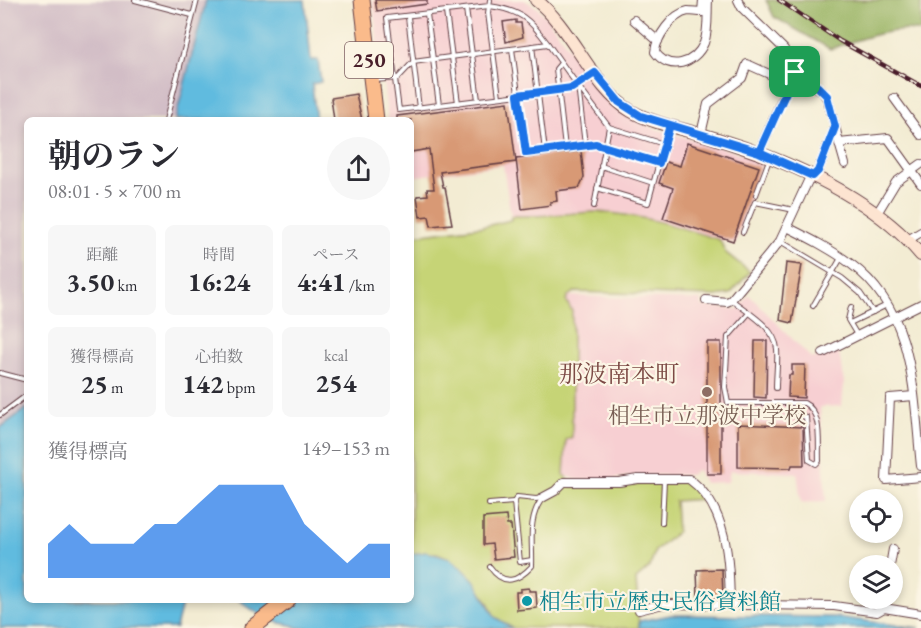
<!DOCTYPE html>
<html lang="ja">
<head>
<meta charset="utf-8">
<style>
	:root { --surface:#fff; --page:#f7f7f7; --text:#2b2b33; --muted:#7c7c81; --accent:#1a73e8 }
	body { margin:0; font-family:"EB Garamond","Noto Serif JP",serif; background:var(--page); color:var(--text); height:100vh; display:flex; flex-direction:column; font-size:22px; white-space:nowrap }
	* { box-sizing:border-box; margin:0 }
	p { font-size:20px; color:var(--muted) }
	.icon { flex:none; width:33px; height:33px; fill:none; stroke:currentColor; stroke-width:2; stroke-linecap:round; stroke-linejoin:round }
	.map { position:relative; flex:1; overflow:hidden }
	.sheet { position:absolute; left:24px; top:117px; width:390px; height:486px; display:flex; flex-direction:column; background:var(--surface); border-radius:9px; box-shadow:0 3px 9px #0003 }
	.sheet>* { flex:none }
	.controls { position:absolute; left:849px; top:489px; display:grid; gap:12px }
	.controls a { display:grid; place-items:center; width:54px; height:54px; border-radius:50%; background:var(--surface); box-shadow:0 3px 9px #0003; font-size:30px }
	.pin { position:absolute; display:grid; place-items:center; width:51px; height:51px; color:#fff; margin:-26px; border-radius:12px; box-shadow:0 3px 9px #0006 }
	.round { display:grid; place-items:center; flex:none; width:63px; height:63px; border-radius:32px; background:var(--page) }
	.headline { display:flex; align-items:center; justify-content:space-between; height:102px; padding:0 24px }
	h1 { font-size:33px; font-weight:700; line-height:45px }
	.stats { display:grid; grid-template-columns:repeat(3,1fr); gap:9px; height:102px; padding:6px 24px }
	.stats div { display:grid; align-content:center; border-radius:9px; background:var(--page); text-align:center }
	.stats b { font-size:26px; font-weight:700 }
	.stats small { font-size:16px; font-weight:400 }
	.stats p { font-size:16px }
	.chart { height:168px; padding:12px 24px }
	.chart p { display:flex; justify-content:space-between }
	.chart svg { width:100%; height:108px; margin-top:6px; fill:var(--accent); opacity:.7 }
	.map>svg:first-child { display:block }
</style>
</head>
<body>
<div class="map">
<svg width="921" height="628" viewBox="0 0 921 628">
	<rect width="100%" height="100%" fill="#fcf5e5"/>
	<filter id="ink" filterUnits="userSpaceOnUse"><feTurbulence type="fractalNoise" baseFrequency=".0167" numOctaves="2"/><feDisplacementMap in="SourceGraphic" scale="12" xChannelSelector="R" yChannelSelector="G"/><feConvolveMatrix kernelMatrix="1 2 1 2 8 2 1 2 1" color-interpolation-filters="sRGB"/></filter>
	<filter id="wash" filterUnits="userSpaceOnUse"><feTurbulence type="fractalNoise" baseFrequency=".008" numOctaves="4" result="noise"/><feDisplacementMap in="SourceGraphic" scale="24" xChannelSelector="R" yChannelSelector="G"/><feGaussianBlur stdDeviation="1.35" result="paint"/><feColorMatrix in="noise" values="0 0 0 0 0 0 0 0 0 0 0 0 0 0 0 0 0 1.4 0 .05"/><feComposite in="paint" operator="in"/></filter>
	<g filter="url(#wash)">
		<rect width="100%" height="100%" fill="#f3ecd3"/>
		<g fill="#f7cfd2">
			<path d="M372,0H524L538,8L550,22L612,107L653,128L763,160L735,244L666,223L622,213L596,212L568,213L535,217L511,216L503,165L411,177V120H388Z"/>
			<path d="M749,295L812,359L835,350L839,353L844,383L842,406L820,407L826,501L801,503L797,473L730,471L728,482L704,483L698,470L690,475H641L604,480H579L564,475L566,440L572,437V311L566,301L568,296L701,300L702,306L738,309Z"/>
		</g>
		<path fill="#d2bdc6" d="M0,0H206L175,120H27V408L0,428Z"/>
		<path fill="#c6d476" stroke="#887a50" stroke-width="1.5" d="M596,212C640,214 679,227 720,240L725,252L750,272L730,294L716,296L574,292L568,296L566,301L572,311V437L566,440L564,475L573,486L687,482L696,489L703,499L675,501L677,532L655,551L650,567L636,579L639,628H512L495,617L488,602L464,570L449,558L437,553L411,554V399L414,339L411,302V232L416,235L486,226L511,220V216C540,217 568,213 596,212Z"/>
		<path fill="#9cb667" stroke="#736a49" stroke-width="1.5" d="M766,0H921V32C897,25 854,41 830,49L774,17Z"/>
		<g fill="#61bbdf" stroke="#566d85" stroke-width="1.5">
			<path d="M206,0H305L311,60H318L321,82L312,84L316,120H175Z"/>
			<path d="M27,408V600H183L176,628H0V428Z"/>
			<path d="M426,552L449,558L464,570L474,580L495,617L512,628H299C291,624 284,624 276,622C262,617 250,609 239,600H411V554Z"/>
			<path d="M671,615L835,617L919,628H639V621Z"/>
		</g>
		<g id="blocks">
			<g fill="#d89974">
				<path d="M375,0H427V4L377,11Z"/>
				<path d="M516,20V23H521L523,37L506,42L503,22Z"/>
				<path d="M356,94L362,120H334L331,98Z"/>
				<path d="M508,102L516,162L440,172L443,187H445L452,224L431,226L429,216L420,217L417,196L428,195L427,189H434L429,149L411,152V120H397V116Z"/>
				<path d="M687,143L759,167L733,241L663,218L673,188L659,183L666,162L680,166Z"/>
				<path d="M581,151L584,177L579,188L556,191L557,201L550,202L551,205L522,209L516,159Z"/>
				<path d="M786,263L802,265L792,323L780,320Z"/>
				<path d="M755,341H767L766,398L754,397Z"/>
				<rect x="707" y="342" width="14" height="132"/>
				<path d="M792,365H805L804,398L788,397L789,375H792Z"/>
				<path d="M738,424L803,427L804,465H792L791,468L738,467Z"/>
				<path d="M506,516L507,525H511L514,557L494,559L492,544L483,545V518Z"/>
				<path d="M722,569L723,598H698L697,570Z"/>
				<path d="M529,588V591H536L537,608L517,610L516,592H520V589Z"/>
			</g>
		</g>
	</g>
	<g filter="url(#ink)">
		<use href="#blocks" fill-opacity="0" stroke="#633e44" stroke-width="1.5"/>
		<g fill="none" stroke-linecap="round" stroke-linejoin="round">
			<g stroke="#633e44" stroke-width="6">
				<g id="lane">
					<path d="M135,0L192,15"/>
					<path d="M490,0L489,6L387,18L399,110L566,89L578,86"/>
					<path d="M466,9L478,100"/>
					<path d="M446,12L458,103"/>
					<path d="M427,14L439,105"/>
					<path d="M408,17L419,108"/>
					<path d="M532,46L545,151"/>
					<path d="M512,49L526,153L596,144L659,163"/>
					<path d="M561,63L556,69L565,148"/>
					<path d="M375,80L398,78L413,62L548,44L578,86L592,76"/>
					<path d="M499,97L488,13L489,6C520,10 530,19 548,44"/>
					<path d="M166,120L197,0"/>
					<path d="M585,145L578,86L609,127L664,144L669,128"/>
					<path d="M601,166L653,183"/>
					<path d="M597,188L648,203L664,144"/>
					<path d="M756,195L769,160"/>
					<path d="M594,206L609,127"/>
					<path d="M743,232L755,202L794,210"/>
					<path d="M780,241L842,278L860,293L873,312"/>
					<path d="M732,300C748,313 775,327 777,349C778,362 776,375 776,388"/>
					<path d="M813,306L841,258"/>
					<path d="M851,307L848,320L857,335"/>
					<path d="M749,313L728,337L725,387L728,403H804C823,412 818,444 819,461L816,464L809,460L806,417L798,415"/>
					<path d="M850,323L887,305"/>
					<path d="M0,373L27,380"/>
					<path d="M0,415L27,395"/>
					<path d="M489,504L514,502"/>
					<path d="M662,523L664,480"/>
					<path d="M532,560L520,562L514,502L517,497L536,499L542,498"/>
					<path d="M490,567C504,587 518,581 532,566C533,542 527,519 542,499"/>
				</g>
			</g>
			<g stroke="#633e44" stroke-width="10">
				<g id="street">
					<path d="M703,0L702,12C698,12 692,11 688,11C672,14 656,38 655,52C669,72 695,64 704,43C709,30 707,13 708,0"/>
					<path d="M634,20L658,41"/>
					<path d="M894,98L921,135"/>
					<path d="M835,126L839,143L888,138L921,184"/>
					<path d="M701,134L708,104L742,78L747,64L789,83L795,72"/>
					<path d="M839,143L845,164"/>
					<path d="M759,152L789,83"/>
					<path d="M876,215L896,182L921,164"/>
					<path d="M787,227C809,238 831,249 851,264C916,312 913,393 921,466"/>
					<path d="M908,240L921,232"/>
					<path d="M706,300L727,302L731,300L780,241L808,181L818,171L835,127L828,100L823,92L788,68L784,49L742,8L738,0"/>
					<path d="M823,353L921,304"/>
					<path d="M914,396L890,398L886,480L921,477"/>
					<path d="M542,498L555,491L564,482H619L638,479H689C728,507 729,561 730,604"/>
					<path d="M890,566L893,549"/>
					<path d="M885,598L884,608L921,614"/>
					<path d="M639,610L663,604L834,606L877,612L884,608"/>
				</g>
			</g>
			<g stroke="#633e44" stroke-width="14">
				<path id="secondary" d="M536,0C572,28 593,89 631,111C656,125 689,130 717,139C789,161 871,196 921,255"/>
			</g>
			<g stroke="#633e44" stroke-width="17">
				<g id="highway">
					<path d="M362,0L376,120"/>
					<path d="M252,628L288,600"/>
				</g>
			</g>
			<use href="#lane" stroke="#fff" stroke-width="4"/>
			<use href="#street" stroke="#fff" stroke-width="8"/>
			<use href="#secondary" stroke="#fde4d1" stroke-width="12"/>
			<use href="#highway" stroke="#fabb8b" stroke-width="15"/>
			<g stroke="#4a1f2b" stroke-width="4.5">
				<path id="rail" d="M779,0L840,41L921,86"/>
			</g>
			<use href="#rail" stroke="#fcf5e5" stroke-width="2" stroke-dasharray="7" stroke-linecap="butt"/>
		</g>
	</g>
	<g fill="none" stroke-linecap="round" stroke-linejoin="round" filter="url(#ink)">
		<g stroke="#fff" stroke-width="12">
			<path id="route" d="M795,72L759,152L670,125L659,163L596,144L526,153L518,95L572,88L595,73L619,102L641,116L759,152L813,176L818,171L835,127L827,96L818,87L795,72"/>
		</g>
		<use href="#route" stroke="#1a73e8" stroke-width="8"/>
	</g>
	<circle fill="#8d6e63" stroke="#fcf5e5" stroke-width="2" cx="707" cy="392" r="6"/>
	<circle fill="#0f9aa8" stroke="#fcf5e5" stroke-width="2" cx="527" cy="601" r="6"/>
	<g text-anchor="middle" stroke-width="4.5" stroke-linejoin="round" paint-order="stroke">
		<rect fill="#fcf5e5" stroke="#7f5f63" stroke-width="1.5" x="345" y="42" width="48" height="36" rx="4.5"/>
		<g font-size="21" font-weight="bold" fill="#4a1f2b">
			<text x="369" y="67">250</text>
		</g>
		<g font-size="22" fill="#785e54" stroke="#fcf5e5">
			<text x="707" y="423">相生市立那波中学校</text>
		</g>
		<g font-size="22" fill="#0d838f" stroke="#fcf5e5" text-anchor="start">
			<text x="539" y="609">相生市立歴史民俗資料館</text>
		</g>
		<g font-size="24" fill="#7c4a45" stroke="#fcf5e5">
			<text x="619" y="382">那波南本町</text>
		</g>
	</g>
</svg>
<div class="controls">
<a><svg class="icon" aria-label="locate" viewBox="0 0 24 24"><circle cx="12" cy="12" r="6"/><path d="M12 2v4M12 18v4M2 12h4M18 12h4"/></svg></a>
<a><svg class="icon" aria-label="layers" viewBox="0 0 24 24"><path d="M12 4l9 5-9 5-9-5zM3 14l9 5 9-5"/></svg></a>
</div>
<div class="pin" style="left:795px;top:72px;background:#1e9e55"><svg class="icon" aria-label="arrive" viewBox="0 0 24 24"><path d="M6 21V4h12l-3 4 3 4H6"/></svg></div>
<section class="sheet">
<div class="headline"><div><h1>朝のラン</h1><p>08:01 · 5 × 700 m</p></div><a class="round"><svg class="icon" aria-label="share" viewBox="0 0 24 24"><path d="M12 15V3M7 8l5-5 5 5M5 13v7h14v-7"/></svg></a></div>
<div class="stats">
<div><p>距離</p><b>3.50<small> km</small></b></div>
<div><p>時間</p><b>16:24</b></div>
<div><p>ペース</p><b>4:41<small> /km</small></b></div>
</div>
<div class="stats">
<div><p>獲得標高</p><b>25<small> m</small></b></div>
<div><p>心拍数</p><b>142<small> bpm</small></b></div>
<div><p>kcal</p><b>254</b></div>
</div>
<div class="chart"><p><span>獲得標高</span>149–153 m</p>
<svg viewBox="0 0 160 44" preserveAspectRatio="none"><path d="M0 44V30L10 22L20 30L30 30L40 30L50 22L60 22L70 14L80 6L90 6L100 6L110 6L120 22L130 30L140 38L150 30L160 30V44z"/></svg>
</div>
</section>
</div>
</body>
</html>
